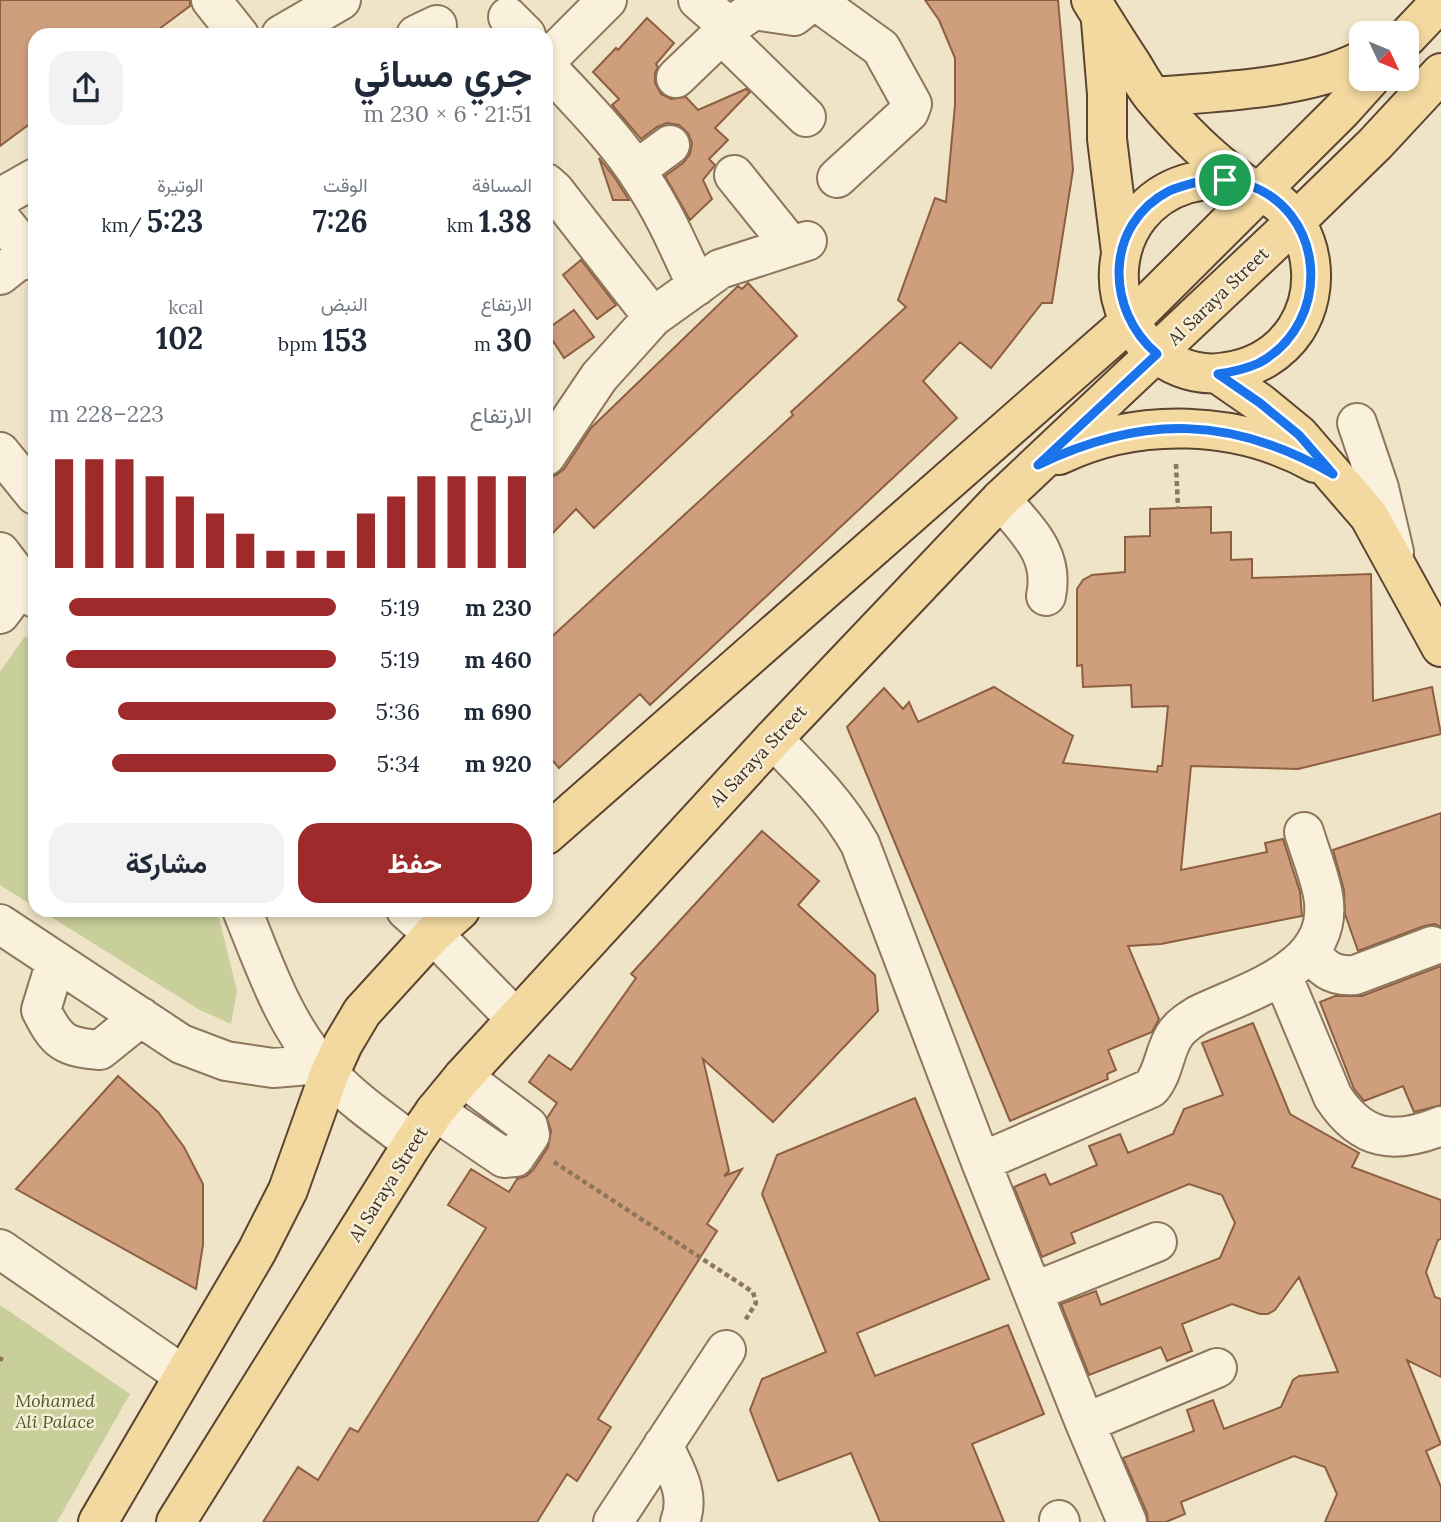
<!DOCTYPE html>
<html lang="ar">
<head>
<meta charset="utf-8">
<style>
	body { margin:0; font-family:Lora,Vazirmatn,serif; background:#f2f2f3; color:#1f2937; direction:rtl; height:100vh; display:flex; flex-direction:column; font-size:26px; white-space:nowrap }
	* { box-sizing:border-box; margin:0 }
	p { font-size:23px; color:#747a83 }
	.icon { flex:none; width:38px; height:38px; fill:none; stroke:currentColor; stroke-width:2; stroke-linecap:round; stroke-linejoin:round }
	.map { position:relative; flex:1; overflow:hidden; direction:ltr }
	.drawer { position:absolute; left:28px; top:28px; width:525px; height:889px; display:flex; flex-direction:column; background:#fff; border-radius:21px; box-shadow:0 4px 10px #0003; direction:rtl }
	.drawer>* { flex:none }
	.needle { width:46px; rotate:134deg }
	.fabs { position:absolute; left:1349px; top:21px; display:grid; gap:14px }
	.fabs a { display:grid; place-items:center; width:70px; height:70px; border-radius:14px; background:#fff; box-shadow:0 4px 10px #0003; font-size:35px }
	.pin { position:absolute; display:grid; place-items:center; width:60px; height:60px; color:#fff; margin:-30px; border:4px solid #fff; border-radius:50%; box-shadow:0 2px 7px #0007 }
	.round { display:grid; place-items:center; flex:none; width:74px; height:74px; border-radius:21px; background:#f2f2f3 }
	.summary { display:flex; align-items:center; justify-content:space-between; height:119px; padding:0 21px }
	h1 { font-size:38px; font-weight:700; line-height:52px }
	.metrics { display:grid; grid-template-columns:repeat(3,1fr); gap:10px; height:119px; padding:7px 21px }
	.metrics div { display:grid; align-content:center }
	.metrics b { font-size:30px; font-weight:700 }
	.metrics small { font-size:19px; font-weight:400 }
	.metrics p { font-size:19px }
	.chart { height:196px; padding:14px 21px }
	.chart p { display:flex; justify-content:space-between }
	.chart svg { width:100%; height:126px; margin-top:7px; stroke:#9e2a2b; stroke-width:6 }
	.button { display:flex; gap:14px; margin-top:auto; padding:14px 21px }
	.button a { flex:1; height:80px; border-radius:21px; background:#9e2a2b; color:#fff; font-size:28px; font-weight:700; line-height:80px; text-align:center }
	.button a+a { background:#f2f2f3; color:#1f2937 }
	ul { padding:0 21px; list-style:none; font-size:23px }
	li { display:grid; grid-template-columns:112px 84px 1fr; align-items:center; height:52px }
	li i { height:18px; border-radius:9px; background:#9e2a2b }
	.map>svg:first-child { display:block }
</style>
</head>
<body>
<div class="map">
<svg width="1441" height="1522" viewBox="0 0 1441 1522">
	<rect width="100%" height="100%" fill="#f0e4c8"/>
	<path fill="#c9cf9b" d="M25,636L35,645V907L0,885V672Z
		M40,910H217L237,991L231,1024L198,1009Z
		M0,1305L130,1394L57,1522H0Z"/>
	<path fill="#cf9f7d" stroke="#8d5f41" stroke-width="2" d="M0,0H190V6L151,35H35V120L0,146Z
		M925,0H1058L1073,170L1052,303H1042L991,368L960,342L923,381L957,418L650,705L640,694L559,768L546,753V642L793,415L791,412L906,307L898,300L935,198L946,202L955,105V58L939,20Z
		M647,18L674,43L656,64L658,67L655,73V83L661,94L671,99L686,97L698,110L746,89L750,92L715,128L728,140L709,159L715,165L703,180L712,199L690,220L665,176L683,163L690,154L692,143L688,133L679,125L667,123L657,127L641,139L612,105L619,99L593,72L616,48L618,50Z
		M599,158L615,178L629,200H613Z
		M581,260L616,305L597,319L563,275Z
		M748,283L797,336L594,528L576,509L546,540V478L556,475L564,469L591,428L738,286L742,289Z
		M574,310L594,337L564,358L546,330Z
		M1211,507V533L1231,532V560L1252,559V578L1371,574L1373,701L1432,687L1441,734L1298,769L1191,766L1181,870L1267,852L1265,843L1283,839L1300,892L1302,916L1161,944L1128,946L1159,1019L1152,1032L1108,1050L1116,1070L1107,1074L1108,1079L1010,1121L847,727L884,688L903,709L909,702L918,722L994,687L1073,736L1063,763L1157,772L1158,766H1162L1168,706L1132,707L1131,685L1083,687L1082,665L1077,666V589L1083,580L1092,575L1125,572V537L1150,536V509Z
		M1441,813V927L1435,924L1424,926L1358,951L1345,914L1344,890L1333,850Z
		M762,831L819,881L798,905L875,975L878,1011L773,1122L703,1059L729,1171L724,1176L742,1169L707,1224L717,1231L598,1419L611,1427L577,1481L567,1474L537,1522H263L298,1467L318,1480L350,1428L358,1432L486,1228L448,1205L471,1169L509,1192L517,1179L526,1176L533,1170L548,1147L551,1131L547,1118L557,1103L529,1082L549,1055L571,1070L636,978L631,974Z
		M1441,966V1105L1414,1112L1403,1086L1364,1101L1354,1089L1320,1002L1335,996H1362Z
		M1253,1023L1290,1114L1359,1153L1352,1167L1441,1200V1239L1438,1240L1426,1272L1435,1297L1441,1299V1377L1407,1360L1441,1444L1426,1451L1441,1487V1522H1325L1337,1494L1325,1467L1294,1456L1181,1502L1185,1514L1166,1522H1148L1147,1513L1123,1458L1194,1431L1187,1410L1213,1400L1224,1429L1281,1407L1293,1380L1299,1376L1338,1372L1299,1277L1275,1310L1268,1314H1260L1232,1304L1182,1324L1192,1351L1167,1361L1161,1347L1089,1375L1061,1304L1096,1291L1101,1305L1220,1258L1235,1223L1222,1195L1189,1184L1071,1233L1075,1243L1042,1257L1014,1187L1045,1174L1050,1185L1097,1165L1089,1146L1120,1134L1128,1153L1173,1134L1184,1109L1223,1095L1202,1043Z
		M118,1076L158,1112L184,1147L203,1184V1245L196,1289L16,1189Z
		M915,1098L989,1279L857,1333L875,1376L1008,1325L1044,1414L972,1444L1004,1522H880L851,1453L778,1481L750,1410L762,1379L826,1352L762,1194L777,1155Z"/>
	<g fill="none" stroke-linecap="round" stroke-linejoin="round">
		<g stroke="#8d765c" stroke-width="42">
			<path id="minor" d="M211,0L239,35
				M698,0L729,27
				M508,17L526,35
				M281,35L341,0
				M416,35L437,25
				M723,36L806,117
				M546,61L607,0
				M546,66C580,103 616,138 643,181C665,214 680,250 697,286
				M676,78L729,27L754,10L794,16L810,3L816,1L881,48L912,104L909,112L837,178
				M636,170L670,145
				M734,175L791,246
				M546,183L554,190L653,317
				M0,198L35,178
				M0,218L35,261
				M0,275L28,253
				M1357,423L1379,488L1394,552
				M0,452L35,495
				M546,456L599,377L653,317L720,269L807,241
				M1001,499C1026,530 1055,553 1046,596
				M0,552L35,598
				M0,614L23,583
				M773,739C806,773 837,803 860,844L981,1162L1085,1423L1127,1522
				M242,910C265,967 286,1030 330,1075C354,1101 385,1122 413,1143
				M406,910L433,934L516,1019
				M0,924L181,1044L226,1061L273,1068L321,1064
				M1312,951C1321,969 1334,977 1355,975L1432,946
				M56,961L41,1010C57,1042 64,1047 100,1050L141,1017
				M1282,975L1333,1097C1362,1141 1394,1145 1441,1126
				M435,1111L504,1158L515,1157L530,1135L528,1126L463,1077
				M981,1162L1151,1088C1165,1071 1164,1049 1176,1033C1182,1025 1190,1020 1198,1015C1250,990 1336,968 1323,895C1319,874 1310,852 1304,832
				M0,1249L183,1375
				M1033,1292L1157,1242
				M1085,1423L1217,1368
				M663,1445C675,1470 691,1494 680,1522
				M1059,1520L1060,1522
				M613,1522L726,1350"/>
		</g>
		<g stroke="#5b4430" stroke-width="42">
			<path id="major" d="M1091,0C1104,21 1117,42 1131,63C1138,74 1145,88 1154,98C1179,128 1210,159 1242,182C1252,190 1265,192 1275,200C1314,230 1322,288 1296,329C1280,353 1255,368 1226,372C1206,376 1184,371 1166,360C1095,316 1106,209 1186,184C1206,178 1224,180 1244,184
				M1101,21L1107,94V139L1121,252
				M1407,37L1441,1
				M1153,97C1215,92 1307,89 1362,60
				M1218,374L1260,403L1299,435L1369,516L1441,647
				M1059,455C1138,417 1238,420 1315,463
				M546,835L1129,322L1342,110L1370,79
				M98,1522L257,1251L288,1190L329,1075L343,1044L362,1012L433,934L460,910
				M176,1522L413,1143L435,1111L463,1077L773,739L1001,499L1295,222L1375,144L1441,73"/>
		</g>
		<path stroke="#8d765c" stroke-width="4.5" stroke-dasharray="5 3.5" stroke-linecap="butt" d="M1176,464L1178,509
			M554,1162L753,1292L756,1303L744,1322
			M0,1361L2,1357"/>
		<use href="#minor" stroke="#faf1dc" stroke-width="38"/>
		<use href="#major" stroke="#f3d9a0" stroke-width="38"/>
	</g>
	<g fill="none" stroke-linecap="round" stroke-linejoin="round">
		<g stroke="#fff" stroke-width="14">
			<path id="route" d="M1205,180C1218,180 1230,180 1242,183C1327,207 1334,322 1259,363C1246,369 1232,372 1218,374L1260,403L1299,435L1333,474C1232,416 1143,414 1038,465L1157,354C1105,310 1104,225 1169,191C1180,186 1193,183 1205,180Z"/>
		</g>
		<use href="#route" stroke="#1a73e8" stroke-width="9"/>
	</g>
	<g text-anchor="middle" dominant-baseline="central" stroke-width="5" stroke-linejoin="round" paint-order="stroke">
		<g font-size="18" fill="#3d2e20" stroke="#f7eed8">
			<text transform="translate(1218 296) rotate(-44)">Al Saraya Street</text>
			<text transform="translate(758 756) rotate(-47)">Al Saraya Street</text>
			<text transform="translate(388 1184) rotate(-58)">Al Saraya Street</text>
		</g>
		<g font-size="18" font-style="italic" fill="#4d5a26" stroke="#f7eed8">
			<text x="55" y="1400">Mohamed<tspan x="55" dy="21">Ali Palace</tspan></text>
		</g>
	</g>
</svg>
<div class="fabs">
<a><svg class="needle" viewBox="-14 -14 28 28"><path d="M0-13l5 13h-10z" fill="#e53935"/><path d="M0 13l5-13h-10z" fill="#747a83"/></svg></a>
</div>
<div class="pin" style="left:1225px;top:180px;background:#1e9e55"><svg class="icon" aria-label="arrive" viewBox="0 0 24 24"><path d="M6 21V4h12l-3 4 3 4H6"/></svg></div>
<section class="drawer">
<div class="summary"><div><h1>جري مسائي</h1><p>21:51 · 6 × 230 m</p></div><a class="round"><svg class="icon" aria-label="share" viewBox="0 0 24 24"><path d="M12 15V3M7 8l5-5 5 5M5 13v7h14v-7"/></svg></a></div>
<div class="metrics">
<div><p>المسافة</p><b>1.38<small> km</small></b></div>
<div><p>الوقت</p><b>7:26</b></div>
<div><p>الوتيرة</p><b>5:23<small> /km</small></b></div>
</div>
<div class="metrics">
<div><p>الارتفاع</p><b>30<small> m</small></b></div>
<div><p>النبض</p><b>153<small> bpm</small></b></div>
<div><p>kcal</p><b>102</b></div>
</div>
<div class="chart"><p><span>الارتفاع</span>223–228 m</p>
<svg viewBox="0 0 160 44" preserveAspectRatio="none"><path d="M5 44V6M15 44V6M25 44V6M35 44V12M45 44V19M55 44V25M65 44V32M75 44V38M85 44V38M95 44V38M105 44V25M115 44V19M125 44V12M135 44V12M145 44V12M155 44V12"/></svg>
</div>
<ul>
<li><b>230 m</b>5:19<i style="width:93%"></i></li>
<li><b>460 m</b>5:19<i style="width:94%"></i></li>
<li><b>690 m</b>5:36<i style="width:76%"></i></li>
<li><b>920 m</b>5:34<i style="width:78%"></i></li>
</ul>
<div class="button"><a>حفظ</a><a>مشاركة</a></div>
</section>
</div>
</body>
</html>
